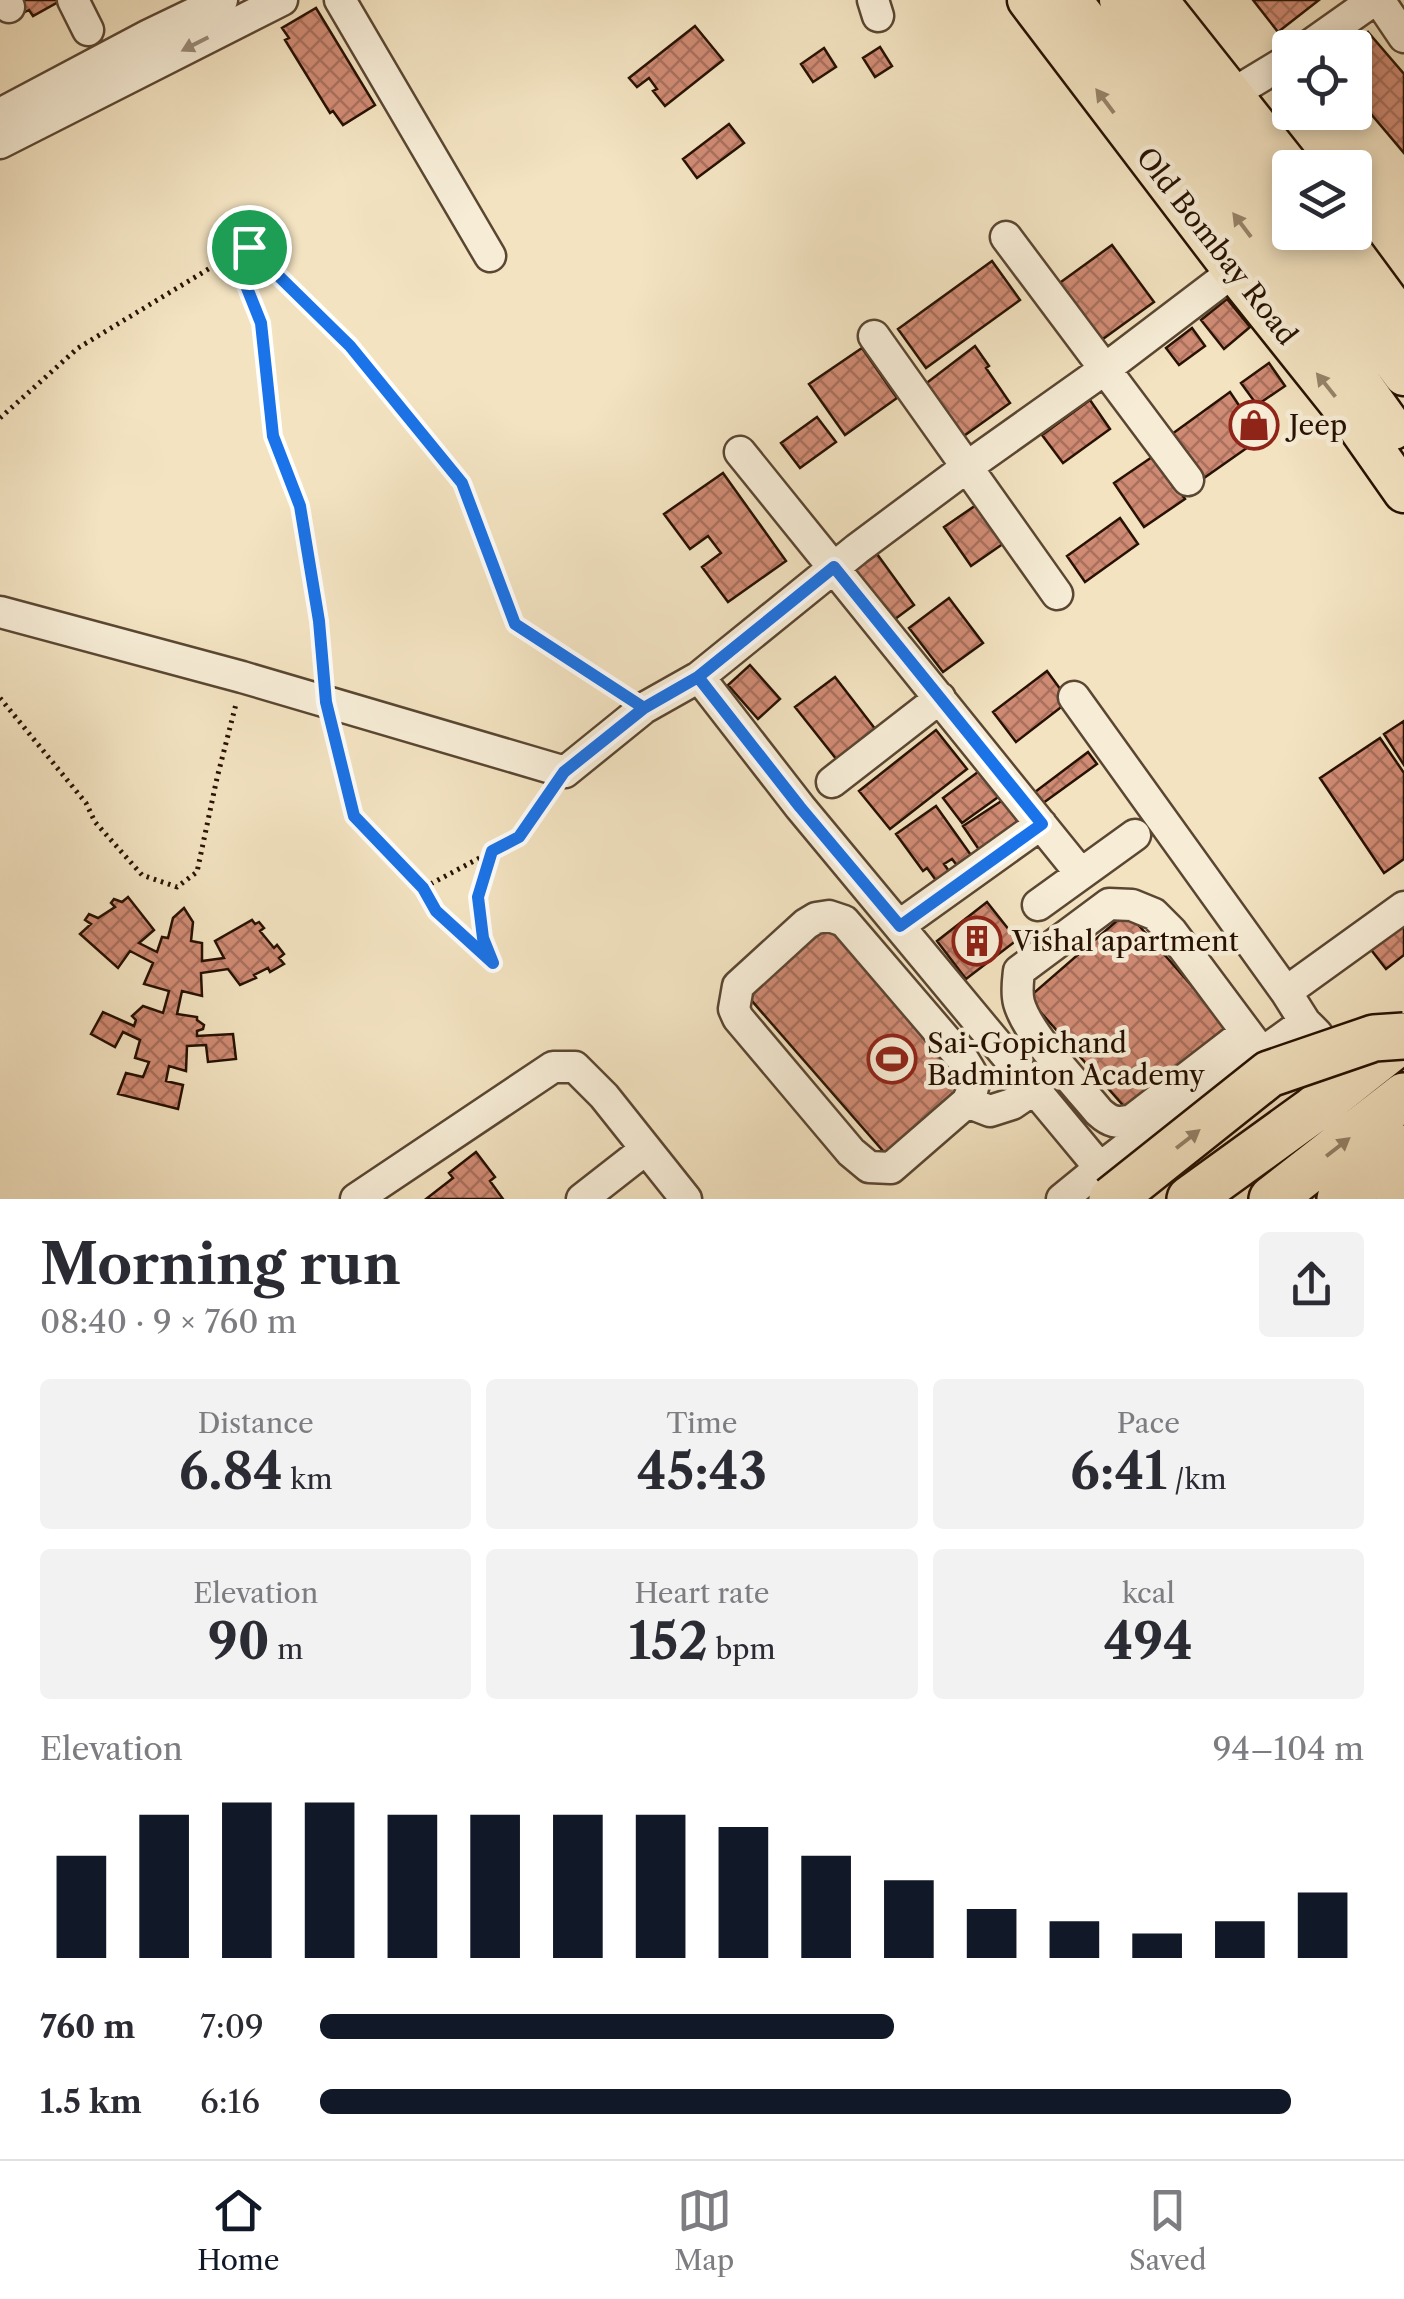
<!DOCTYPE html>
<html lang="en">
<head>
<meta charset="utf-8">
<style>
	body { margin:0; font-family:"Libre Caslon Text",serif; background:#f2f2f3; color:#2b2b33; height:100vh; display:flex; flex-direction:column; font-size:38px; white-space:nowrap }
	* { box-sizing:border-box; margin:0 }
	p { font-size:32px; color:#7c7c81 }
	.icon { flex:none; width:55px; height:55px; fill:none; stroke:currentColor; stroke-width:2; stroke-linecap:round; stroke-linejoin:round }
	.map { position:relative; height:1199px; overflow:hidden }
	.sheet { display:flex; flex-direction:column; background:#fff; flex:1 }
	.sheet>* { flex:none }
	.buttons { position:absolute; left:1272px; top:30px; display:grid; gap:20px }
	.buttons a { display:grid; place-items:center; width:100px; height:100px; border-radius:10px; background:#fff; box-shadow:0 5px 15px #0003; font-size:50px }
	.pin { position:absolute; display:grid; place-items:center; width:85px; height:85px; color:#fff; margin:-42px; border:5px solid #fff; border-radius:50%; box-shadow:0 2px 10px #0007 }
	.round { display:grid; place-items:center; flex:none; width:105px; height:105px; border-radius:10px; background:#f2f2f3 }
	.headline { display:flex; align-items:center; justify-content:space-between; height:170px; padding:0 40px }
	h1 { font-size:55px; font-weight:800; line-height:75px }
	.metrics { display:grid; grid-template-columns:repeat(3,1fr); gap:15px; height:170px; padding:10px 40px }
	.metrics div { display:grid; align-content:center; border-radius:10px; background:#f2f2f3; text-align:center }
	.metrics b { font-size:50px; font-weight:800 }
	.metrics small { font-size:28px; font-weight:400 }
	.metrics p { font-size:28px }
	.chart { height:280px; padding:20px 40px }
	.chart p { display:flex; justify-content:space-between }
	.chart svg { width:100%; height:180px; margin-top:10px; stroke:#111827; stroke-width:6 }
	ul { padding:0 40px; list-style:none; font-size:32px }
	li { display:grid; grid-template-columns:160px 120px 1fr; align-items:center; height:75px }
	li i { height:25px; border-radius:12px; background:#111827 }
	.tab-bar { display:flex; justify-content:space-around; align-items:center; height:140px; border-top:2px solid #e1e1e2; background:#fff; font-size:28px; color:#7c7c81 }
	.tab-bar a { display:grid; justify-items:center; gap:5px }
	.tab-bar .selected { color:#111827 }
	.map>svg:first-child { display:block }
</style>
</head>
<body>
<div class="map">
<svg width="1404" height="1199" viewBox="0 0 1404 1199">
	<defs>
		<pattern id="building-cross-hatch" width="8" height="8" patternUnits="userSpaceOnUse" patternTransform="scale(2.5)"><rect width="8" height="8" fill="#d08b74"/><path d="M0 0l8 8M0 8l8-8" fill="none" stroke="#a9705d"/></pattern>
	</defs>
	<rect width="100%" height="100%" fill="#f3e3c1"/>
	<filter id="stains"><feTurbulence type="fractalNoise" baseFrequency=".002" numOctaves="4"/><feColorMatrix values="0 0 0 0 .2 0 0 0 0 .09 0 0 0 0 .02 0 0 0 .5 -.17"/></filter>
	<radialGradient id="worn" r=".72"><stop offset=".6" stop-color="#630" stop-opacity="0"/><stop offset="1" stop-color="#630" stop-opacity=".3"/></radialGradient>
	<path fill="url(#building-cross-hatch)" stroke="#271102" stroke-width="2.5" d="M16,0H60V1L33,16L29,10L19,15Z
		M1253,0H1319L1278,32Z
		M316,8L375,105L343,125L333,111L330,113L285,40L289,38L282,28Z
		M695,26L723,60L665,106L653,91L657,89L649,78L637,87L629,78Z
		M1368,32L1404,74V153L1355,95V48H1350Z
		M880,47L892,66L875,77L863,58Z
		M824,48L836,67L813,82L801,64Z
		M729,124L744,143L697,178L683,159Z
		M1112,245L1154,302L1096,344L1054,287Z
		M992,261L1020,300L926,368L898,329Z
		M1227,299L1250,327L1224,349L1201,320Z
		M1192,328L1205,346L1179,365L1166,348Z
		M975,346L989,366L986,368L1010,403L961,438L924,385Z
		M862,348L897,398L845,435L809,384Z
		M1269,363L1285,386L1257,405L1241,383Z
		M1230,392L1261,438L1204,478L1172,434Z
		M1090,400L1110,429L1063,463L1042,435Z
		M817,417L836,442L800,468L781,443Z
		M1155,455L1185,499L1144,527L1114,483Z
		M723,473L786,561L728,602L702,567L721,553L708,536L690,549L664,514Z
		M982,501L1010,539L971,566L944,527Z
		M1120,518L1138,544L1085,582L1067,556Z
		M877,554L914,605L887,625L849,575Z
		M949,598L983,643L943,672L909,628Z
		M750,665L780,699L758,719L728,685Z
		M1047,671L1069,701L1016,742L993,712Z
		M835,677L876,730L837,760L795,707Z
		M1404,721V765L1384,734Z
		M936,730L967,769L890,829L859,791Z
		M1380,738L1404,773V859L1384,873L1320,778Z
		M1088,752L1097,764L1039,806L1031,795Z
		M982,769L1001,795L962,823L943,798Z
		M1003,800L1022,828L982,854L963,826Z
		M936,806L973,858L959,868L952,859L944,864L951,874L938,883L927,868L923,871L896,834Z
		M128,897L154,930L139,943L157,952L162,937L168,938L173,918L184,908L193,922L191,941L202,943V961L224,958L215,941L252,920L255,924L259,922L264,928L260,931L274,948L277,945L284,954L279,958L284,964L270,972L268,968L254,975L256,978L240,985L228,969L201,973L202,996L182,991L177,1014L197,1017V1020L204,1025L203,1029L197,1031V1036L233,1034L236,1059L208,1062L206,1045L187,1046L186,1071L169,1066L166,1081L183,1085L178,1109L118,1094L126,1073L143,1077L149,1062L135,1058L140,1040L123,1032L115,1047L91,1034L103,1012L134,1026L136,1020L132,1016L143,1006L163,1013L169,991L144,984L153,963L130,951L118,968L80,934L91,924L85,920L89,914L98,918L115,907L111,903L114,899L122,902Z
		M987,902L1017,940L966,979L937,941Z
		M1127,912L1227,1026L1129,1112L1028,998Z
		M1404,913V955L1386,969L1365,942Z
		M826,923L971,1088L890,1159L745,993Z
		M476,1152L495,1177L490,1181L503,1199H426L453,1178L449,1173Z"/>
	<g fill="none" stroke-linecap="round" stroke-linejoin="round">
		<g stroke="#5a4632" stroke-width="35">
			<path id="minor" d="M6,0L9,7
				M73,0L88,30
				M340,0L490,256
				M873,0L878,16
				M1379,0L1404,37
				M1306,48L1374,0
				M1232,94L1290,59
				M0,114L149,35L222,0
				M0,143L282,0
				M1006,237L1188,480
				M874,336L1057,594
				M740,452L1081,874
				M0,612L242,677L565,772L644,708L699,677L857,549L967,467L1105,369L1234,271
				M699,677L800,807L1100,1168L1062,1199
				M1074,697L1286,992L1305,1022
				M832,782L940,698
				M1038,905L1135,835
				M829,916L844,921L964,1061C976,1080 977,1082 967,1102L891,1168L869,1167L851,1152L738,1018L734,1009L738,986L806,924L816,918Z
				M900,925L1041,824
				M1286,992L1404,907
				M1246,1032L1132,1120C1117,1124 1110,1122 1099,1112C1077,1085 1028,1035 1019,1003C1016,992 1018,981 1019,971L1109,904L1132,905L1154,914L1171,931L1262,1053
				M967,1102L990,1111L1012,1104L1034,1089
				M1100,1168L1177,1108L1262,1053L1305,1022L1317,1034
				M356,1199L553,1067H575L604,1096L686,1199
				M582,1199L646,1149"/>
		</g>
		<g stroke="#271102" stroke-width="45">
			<path id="major" d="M1028,0L1234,271L1357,425L1404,492
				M1071,0L1315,320L1393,429
				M1120,0L1290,222
				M1157,0L1290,168
				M1298,232L1404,375
				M1337,232L1404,323"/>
		</g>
		<g stroke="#271102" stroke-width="50">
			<path id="highway" d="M1190,1199L1313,1110L1404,1038
				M1272,1199L1404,1096
				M1340,1199L1404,1148
				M1399,1199L1404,1195"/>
		</g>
		<path stroke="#271102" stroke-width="5" stroke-dasharray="2.5 5" stroke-linecap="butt" d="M0,418L78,348L230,256
			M324,676L319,621L300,505L273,437L261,323L239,268L230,256L249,247L350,346L462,483L515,624L623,695
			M0,698L86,803L95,822L142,875L177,887L197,872L217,778L236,704
			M334,731L355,816L423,888
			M492,851C479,896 474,914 492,959
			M493,963L436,911L423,888L519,837L548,796"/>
		<use href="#minor" stroke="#f7edd7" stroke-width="30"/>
		<use href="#major" stroke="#f3e3c1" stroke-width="40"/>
		<use href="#highway" stroke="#f3e3c1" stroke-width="45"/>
		<g stroke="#271102" stroke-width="50" stroke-linecap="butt">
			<path id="highway-bridge" d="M1112,1199L1269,1074L1374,1038L1404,1036"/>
		</g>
		<use href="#highway-bridge" stroke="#f3e3c1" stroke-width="45"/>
	</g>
	<defs><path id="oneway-solid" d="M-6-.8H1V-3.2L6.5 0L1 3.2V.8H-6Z" transform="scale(2.5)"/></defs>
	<use fill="#998a77" href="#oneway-solid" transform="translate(195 44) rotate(153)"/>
	<g fill="#97846b">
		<use href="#oneway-solid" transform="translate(1105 101) rotate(-127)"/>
		<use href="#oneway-solid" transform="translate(1242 225) rotate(-127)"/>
		<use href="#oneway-solid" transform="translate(1326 385) rotate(-129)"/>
		<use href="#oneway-solid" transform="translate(1188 1139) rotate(-38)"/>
		<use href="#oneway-solid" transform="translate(1338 1147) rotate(-38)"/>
	</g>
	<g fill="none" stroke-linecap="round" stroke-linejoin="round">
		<g stroke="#fff" stroke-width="20">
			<path id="route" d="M249,247L230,256L239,268L261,323L273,436L300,506L319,621L326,702L354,816L423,888L436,911L493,963L483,938L478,897L492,851L519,837L564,772L644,708L698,677L800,807L900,926L1042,824L834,567L698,677L644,708L515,624L462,483L350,346L249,247"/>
		</g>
		<use href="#route" stroke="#1a73e8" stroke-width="12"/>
	</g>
	<defs>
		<g id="shop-ring" transform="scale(2.5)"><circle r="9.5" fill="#f7edd7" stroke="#8f2418" stroke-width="1.5"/><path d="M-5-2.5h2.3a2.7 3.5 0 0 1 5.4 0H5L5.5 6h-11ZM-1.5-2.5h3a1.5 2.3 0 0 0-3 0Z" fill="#8f2418"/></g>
		<g id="building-ring" transform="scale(2.5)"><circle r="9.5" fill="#f7edd7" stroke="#8f2418" stroke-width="1.5"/><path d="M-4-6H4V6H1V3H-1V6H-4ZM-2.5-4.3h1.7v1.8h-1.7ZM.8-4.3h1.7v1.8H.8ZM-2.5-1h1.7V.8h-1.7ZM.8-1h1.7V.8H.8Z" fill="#8f2418"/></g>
		<g id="stadium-ring" transform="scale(2.5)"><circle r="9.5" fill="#f7edd7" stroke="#8f2418" stroke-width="1.5"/><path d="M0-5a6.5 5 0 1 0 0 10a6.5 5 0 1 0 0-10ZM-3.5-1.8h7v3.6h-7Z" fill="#8f2418"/></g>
	</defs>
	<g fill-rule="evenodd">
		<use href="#shop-ring" x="1254" y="425"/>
		<use href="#building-ring" x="977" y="941"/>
		<use href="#stadium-ring" x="892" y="1059"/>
	</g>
	<g text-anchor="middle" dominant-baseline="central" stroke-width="9" stroke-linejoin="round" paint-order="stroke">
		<g font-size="28" fill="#271102" stroke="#f7edd7">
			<text transform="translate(1217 246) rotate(52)">Old Bombay Road</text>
		</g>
		<g font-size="28" fill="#271102" stroke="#f7edd7" text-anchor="start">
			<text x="1289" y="425">Jeep</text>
			<text x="1012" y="941">Vishal apartment</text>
			<text x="927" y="1043">Sai-Gopichand<tspan x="927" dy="32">Badminton Academy</tspan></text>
		</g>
	</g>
	<rect width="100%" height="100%" filter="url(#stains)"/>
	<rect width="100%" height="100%" fill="url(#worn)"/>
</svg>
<div class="buttons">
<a><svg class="icon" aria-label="locate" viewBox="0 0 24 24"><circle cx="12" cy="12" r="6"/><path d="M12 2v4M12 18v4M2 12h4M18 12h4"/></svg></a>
<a><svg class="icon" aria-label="layers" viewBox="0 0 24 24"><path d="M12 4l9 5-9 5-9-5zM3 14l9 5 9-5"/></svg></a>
</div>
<div class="pin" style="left:249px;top:247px;background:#1e9e55"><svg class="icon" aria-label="arrive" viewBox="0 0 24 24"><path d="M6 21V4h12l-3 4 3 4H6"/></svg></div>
</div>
<section class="sheet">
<div class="headline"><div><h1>Morning run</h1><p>08:40 · 9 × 760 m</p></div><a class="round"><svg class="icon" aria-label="share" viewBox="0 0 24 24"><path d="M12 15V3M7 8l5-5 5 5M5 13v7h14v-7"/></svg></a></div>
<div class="metrics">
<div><p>Distance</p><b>6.84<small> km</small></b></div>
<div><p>Time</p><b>45:43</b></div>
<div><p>Pace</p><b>6:41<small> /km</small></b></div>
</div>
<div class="metrics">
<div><p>Elevation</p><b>90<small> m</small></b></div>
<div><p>Heart rate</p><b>152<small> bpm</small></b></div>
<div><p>kcal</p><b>494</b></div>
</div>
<div class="chart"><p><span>Elevation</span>94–104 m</p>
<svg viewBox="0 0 160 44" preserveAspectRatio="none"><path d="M5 44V19M15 44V9M25 44V6M35 44V6M45 44V9M55 44V9M65 44V9M75 44V9M85 44V12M95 44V19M105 44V25M115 44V32M125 44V35M135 44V38M145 44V35M155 44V28"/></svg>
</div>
<ul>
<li><b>760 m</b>7:09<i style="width:55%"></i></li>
<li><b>1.5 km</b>6:16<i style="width:93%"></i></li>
</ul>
</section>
<nav class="tab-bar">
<a class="selected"><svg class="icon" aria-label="home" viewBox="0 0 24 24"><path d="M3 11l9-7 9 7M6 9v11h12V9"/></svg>Home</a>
<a><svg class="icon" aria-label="map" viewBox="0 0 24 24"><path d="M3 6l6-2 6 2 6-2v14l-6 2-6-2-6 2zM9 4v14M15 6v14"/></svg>Map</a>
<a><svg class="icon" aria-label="saved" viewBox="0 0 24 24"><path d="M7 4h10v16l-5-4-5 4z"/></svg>Saved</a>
</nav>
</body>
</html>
